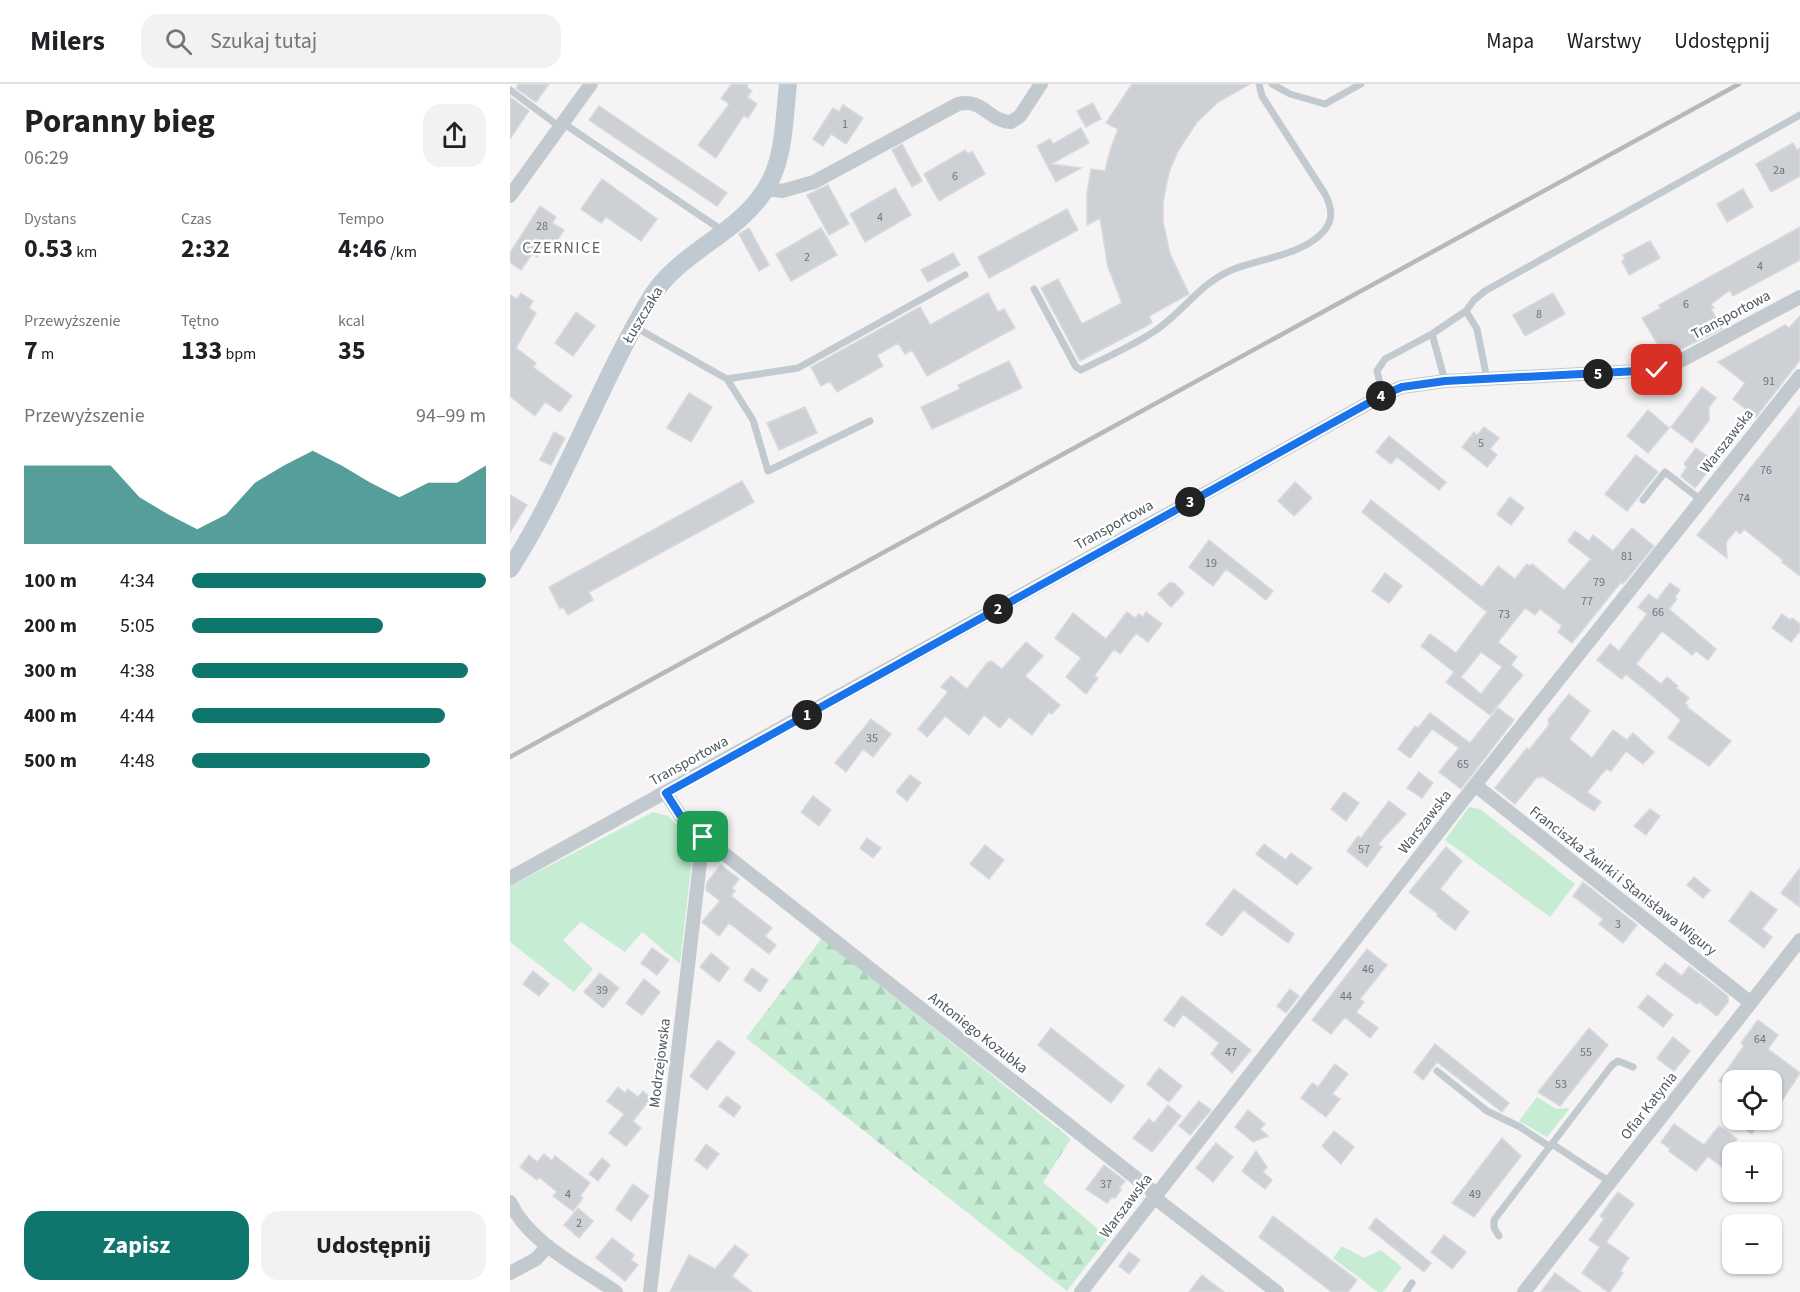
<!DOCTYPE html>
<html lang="pl">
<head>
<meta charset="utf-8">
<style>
	body { margin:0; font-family:"Source Sans 3",sans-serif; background:#f2f2f2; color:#202124; height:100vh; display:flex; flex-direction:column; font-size:22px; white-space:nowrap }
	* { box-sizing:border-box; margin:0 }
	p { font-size:20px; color:#757577 }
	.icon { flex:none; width:33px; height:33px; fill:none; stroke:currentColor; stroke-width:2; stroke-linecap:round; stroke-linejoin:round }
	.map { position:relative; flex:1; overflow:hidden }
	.panel { display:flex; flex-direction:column; background:#fff; width:510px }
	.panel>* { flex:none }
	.controls { position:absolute; left:1212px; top:986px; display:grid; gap:12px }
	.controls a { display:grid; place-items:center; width:60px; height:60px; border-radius:12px; background:#fff; box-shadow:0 2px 4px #0004; font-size:30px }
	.pin { position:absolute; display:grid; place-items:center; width:51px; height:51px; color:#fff; margin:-26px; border-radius:12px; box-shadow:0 3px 9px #0006 }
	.km { position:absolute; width:30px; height:30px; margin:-15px; border-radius:50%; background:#222; color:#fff; font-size:16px; line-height:30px; text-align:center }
	.round { display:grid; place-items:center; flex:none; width:63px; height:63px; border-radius:18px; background:#f2f2f2 }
	.headline { display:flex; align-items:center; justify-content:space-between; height:102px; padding:0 24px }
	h1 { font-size:33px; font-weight:700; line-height:45px }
	.metrics { display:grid; grid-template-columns:repeat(3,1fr); gap:9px; height:102px; padding:6px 24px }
	.metrics div { display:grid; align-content:center }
	.metrics b { font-size:26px; font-weight:700 }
	.metrics small { font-size:16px; font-weight:400 }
	.metrics p { font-size:16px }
	.chart { height:168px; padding:12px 24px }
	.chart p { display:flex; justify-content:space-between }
	.chart svg { width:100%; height:108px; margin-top:6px; fill:#0f766e; opacity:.7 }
	.cta { display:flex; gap:12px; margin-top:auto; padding:12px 24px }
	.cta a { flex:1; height:69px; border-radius:18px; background:#0f766e; color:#fff; font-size:24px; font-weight:700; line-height:69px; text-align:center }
	.cta a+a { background:#f2f2f2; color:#202124 }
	ul { padding:0 24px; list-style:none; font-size:20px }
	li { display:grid; grid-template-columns:96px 72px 1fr; align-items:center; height:45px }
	li i { height:15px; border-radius:8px; background:#0f766e }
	header { display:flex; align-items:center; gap:36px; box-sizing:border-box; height:84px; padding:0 30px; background:#fff; border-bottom:2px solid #e0e0e0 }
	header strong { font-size:28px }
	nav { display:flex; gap:33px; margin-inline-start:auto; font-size:21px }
	.search { width:420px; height:54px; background:#f2f2f2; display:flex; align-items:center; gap:15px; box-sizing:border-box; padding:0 21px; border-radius:18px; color:#757577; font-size:22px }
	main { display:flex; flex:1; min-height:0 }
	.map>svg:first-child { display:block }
</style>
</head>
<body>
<header>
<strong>Milers</strong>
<div class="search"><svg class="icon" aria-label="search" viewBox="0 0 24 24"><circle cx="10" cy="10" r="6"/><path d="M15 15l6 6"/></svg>Szukaj tutaj</div>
<nav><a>Mapa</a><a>Warstwy</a><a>Udostępnij</a></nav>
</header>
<main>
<section class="panel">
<div class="headline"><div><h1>Poranny bieg</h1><p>06:29</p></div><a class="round"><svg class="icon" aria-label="share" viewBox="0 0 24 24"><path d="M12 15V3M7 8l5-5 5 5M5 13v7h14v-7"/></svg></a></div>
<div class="metrics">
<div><p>Dystans</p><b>0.53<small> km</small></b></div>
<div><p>Czas</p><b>2:32</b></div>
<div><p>Tempo</p><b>4:46<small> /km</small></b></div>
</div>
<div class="metrics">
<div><p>Przewyższenie</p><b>7<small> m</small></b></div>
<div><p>Tętno</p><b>133<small> bpm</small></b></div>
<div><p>kcal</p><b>35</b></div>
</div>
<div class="chart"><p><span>Przewyższenie</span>94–99 m</p>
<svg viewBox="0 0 160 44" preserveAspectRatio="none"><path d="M0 44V12L10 12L20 12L30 12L40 25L50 32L60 38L70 32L80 19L90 12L100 6L110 12L120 19L130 25L140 19L150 19L160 12V44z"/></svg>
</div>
<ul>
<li><b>100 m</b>4:34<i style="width:100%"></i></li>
<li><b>200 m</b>5:05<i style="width:65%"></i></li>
<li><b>300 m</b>4:38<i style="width:94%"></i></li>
<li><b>400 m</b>4:44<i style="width:86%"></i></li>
<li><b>500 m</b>4:48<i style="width:81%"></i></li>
</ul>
<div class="cta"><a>Zapisz</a><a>Udostępnij</a></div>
</section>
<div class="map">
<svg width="1290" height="1208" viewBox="0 0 1290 1208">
	<defs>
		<pattern id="forest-firs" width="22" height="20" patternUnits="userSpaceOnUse" patternTransform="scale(1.5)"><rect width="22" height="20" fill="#c6edd4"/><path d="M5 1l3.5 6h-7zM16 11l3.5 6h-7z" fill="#accdb8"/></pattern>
	</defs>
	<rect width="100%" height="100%" fill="#f5f3f3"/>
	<path fill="#c6edd4" d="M959,723L970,725L1065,800L1040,833L935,756Z
		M143,728L158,732L184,757L170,880L132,848L115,868L71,838L53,856L83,885L64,908L0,858V802Z
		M1027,1013L1046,1025L1060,1024L1037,1053L1009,1037Z
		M832,1162L854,1174L871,1166L892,1183L873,1208H868L823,1174Z"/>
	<path fill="url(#forest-firs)" d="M312,854L561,1055L533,1098L598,1154L557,1207L236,954Z"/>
	<path fill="#cdd0d4" stroke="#d7d9dd" stroke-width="1.5" fill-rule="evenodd" d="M9,0H39L26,18L6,4Z
		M222,0H237L238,4L242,7L237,13L247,20L238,34L234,31L206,74L188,61L218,22L219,20L211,14Z
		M622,0H740L708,18L687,38L668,67L659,88L653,118V138L660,170L679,210L639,232L642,239L570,277L531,204L548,195L572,240L612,219L598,183L590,134L577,141V110L581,85L595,87L600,67L608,45L596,39Z
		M0,13L19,27L0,55Z
		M583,19L591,35L576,43L567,27Z
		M333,21L353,34L336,60L321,50L313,62L303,55L323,24L329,28Z
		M89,22L217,109L207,122L79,36Z
		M571,44L579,59L541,80L571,84L546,98L527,62L540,55L543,60Z
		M1283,59L1287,66L1290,64V92L1261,108L1246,80Z
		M392,60L412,97L402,103L382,66Z
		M455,66L458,70L462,67L475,90L429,117L414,90Z
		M92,95L147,135L131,157L96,133L91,139L71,125Z
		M318,101L339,140L319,151L297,111Z
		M385,104L401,131L355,158L340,130Z
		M1233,105L1243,123L1217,138L1207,120Z
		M30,122L46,133L42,139L54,146L44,161L37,156L27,173L22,170L11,186L0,178V169Z
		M557,125L568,146L479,194L468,173Z
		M1290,143V176L1223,212L1220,206L1201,220L1204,224L1201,225L1212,245L1155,273L1132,234L1151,224L1149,221Z
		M239,144L259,181L249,187L229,150Z
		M311,144L327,171L281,197L266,170Z
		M1140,157L1150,174L1119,191L1112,177L1115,175L1113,171Z
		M443,169L450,181L418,198L411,186Z
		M11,209L23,217L19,224L26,229L6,264L26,279L23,283L62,312L50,328L35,318L25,332L0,312V211L7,215Z
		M478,209L488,228L494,225L505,244L417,292L402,266L395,270L388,259L367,271L373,282L327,308L320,297L311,302L301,283L410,223L420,241Z
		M1043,209L1055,230L1015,252L1003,231Z
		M66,228L85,242L63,272L45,259Z
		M1290,232V276L1246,333L1223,315L1235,299L1208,278L1275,241L1279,244Z
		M499,277L512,304L422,345L411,323L450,305L448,301Z
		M1192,303L1206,314L1199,323V336L1182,359L1161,343Z
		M179,309L202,323L181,358L157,344Z
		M1290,322V492L1272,478L1273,476L1234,445L1230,450L1226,446L1216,458L1217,474L1187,451Z
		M295,323L307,349L269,366L257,339Z
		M1138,326L1159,344L1138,369L1117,352Z
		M974,343L989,354L980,365L987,371L977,383L952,363L964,348L967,351Z
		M44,348L55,354L41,381L30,376Z
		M879,352L936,398L929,406L887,373L881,380L866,368Z
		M1186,364L1205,378L1185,404L1171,392L1177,383L1174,380Z
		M1126,371L1148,388L1117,427L1095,410Z
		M232,397L244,418L79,508L83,516L58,531L53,523L50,525L39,503Z
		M785,398L802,414L784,432L768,417Z
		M0,411L17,421L0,448Z
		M1000,413L1014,424L1001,441L987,430Z
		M861,416L972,503L988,482L1005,495L1017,480L1020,482L1022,480L1054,506L1081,475L1058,457L1065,447L1079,457L1083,451L1103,467L1122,444L1144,462L1113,500L1111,498L1062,559L1048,548L1052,542L1030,525L1025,531L1015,524L988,558L1007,573L1001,581L1013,591L980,631L936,598L944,588L911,562L920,550L946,569L977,528L852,428ZM971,568L992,583L971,610L951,593Z
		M699,456L763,507L756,516L716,485L703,502L679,483Z
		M875,489L892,502L879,519L862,507Z
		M659,499H664L674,509L661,523L648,510Z
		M1160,499L1170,506L1165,513L1167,515L1159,525L1206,565L1198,576L1186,567L1182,571L1152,547L1126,580L1151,600L1157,593L1168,602L1166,604L1179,614L1175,619L1178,622L1177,623L1221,657L1199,682L1158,654L1171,636L1116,590L1112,595L1110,594L1087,576L1100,560L1109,567L1137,530L1128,523L1139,510L1147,516Z
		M617,528L625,534L629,530L633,533L636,528L652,540L638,558L626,549L610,570L604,565L584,592L588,594L576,610L556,593L571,574L545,554L563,529L596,555Z
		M1272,530L1280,536L1282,534L1290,540V547L1281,558L1262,544Z
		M516,558L533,572L515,592L550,621L542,630L539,628L522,651L499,633L490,644L474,631L459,651L435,632L417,653L408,645L438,608L431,603L441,592L457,605L478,578L479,579L481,577L492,585Z
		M1059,610L1080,627L1059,655L1082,674L1103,646L1117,656L1123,649L1144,668L1133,680L1116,667L1101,687L1096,685L1077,708L1091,718L1084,727L1032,692L1030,694L1027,693L1005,720L985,704L1017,664L1019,666L1039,641L1038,636Z
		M988,624L1004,636L951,705L929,688L949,664L922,645L900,674L888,665L905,642L908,644L920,629L960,659Z
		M361,635L381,650L363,673L353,665L336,688L325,679Z
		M909,688L923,699L912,714L897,704Z
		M400,691L411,699L397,717L386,708Z
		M834,708L849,719L836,737L821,725Z
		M303,712L321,726L309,742L291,728Z
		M879,717L896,730L868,760L872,763L857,783L837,767L848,752L851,754Z
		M1140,725L1150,732L1136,751L1124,742Z
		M357,754L371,764L363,774L350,764Z
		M754,760L776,776L781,769L802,784L787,801L746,770Z
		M475,761L494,776L479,795L460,780Z
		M936,763L952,777L930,805L959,828L945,846L927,832L928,830L899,808Z
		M211,781L229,795L222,804L225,807L221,812L262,844L255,852L266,861L259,870L219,839L209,852L192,838L210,817L196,806L197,798Z
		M1290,784V823L1271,809Z
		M1184,793L1200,806L1193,814L1177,801Z
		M1073,798L1127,841L1113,859L1089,840L1093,835L1063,812Z
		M724,805L784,850L778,859L733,826L712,852L696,840Z
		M1241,807L1267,826L1252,845L1262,853L1254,864L1219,837Z
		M142,864L159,876L147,891L131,879Z
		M857,865L877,881L850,915L854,918L846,928L868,944L860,954L835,933L821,950L802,936Z
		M201,869L219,884L209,898L190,883Z
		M1155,879L1172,892L1179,882L1218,912V918L1207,932L1189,918L1187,920L1146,890Z
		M242,884L258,896L250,908L234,896Z
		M23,887L39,900L29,912L13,900Z
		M90,889L109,904L93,924L74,908Z
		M134,895L150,908L132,931L116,919Z
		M780,905L789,912L776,929L767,922Z
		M1138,911L1163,931L1153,943L1128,923Z
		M672,912L741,966L722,989L701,970L709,959L673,930L664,943L654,936Z
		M1248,936L1268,951L1258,965L1290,989L1270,1020L1262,1014V996H1222V1006L1209,997L1234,962L1231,959Z
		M541,944L614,1002L601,1019L528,961Z
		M1079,944L1098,961L1050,1022L1028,1008Z
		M1163,953L1180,967L1164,987L1147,974Z
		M208,956L225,969L197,1006L180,992Z
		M925,960L999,1019L992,1028L927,978L913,996L904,988Z
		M825,980L838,990L822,1010L830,1015L816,1033L791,1014L802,999L808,1003Z
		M649,984L672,1002L659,1018L637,1000Z
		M108,1003L115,1009L118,1005L128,1013L133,1007L141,1014L123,1037L131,1044L116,1062L99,1049L114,1030L97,1017Z
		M217,1012L231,1023L224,1033L209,1022Z
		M689,1017L701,1026L680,1051L669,1042Z
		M658,1021L671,1032L642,1068L623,1054L639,1035L644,1039Z
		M738,1026L755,1040L750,1045L758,1052L743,1058L725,1043Z
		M1220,1035H1243L1249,1040L1242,1050Z
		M1164,1040L1194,1061L1209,1042L1227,1055L1216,1070L1222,1075V1091L1198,1072L1186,1087L1159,1067L1160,1065L1151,1058Z
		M824,1047L844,1063L831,1080L812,1062Z
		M992,1054L1011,1072L964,1133L942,1119Z
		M706,1059L723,1073L703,1098L686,1084Z
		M196,1060L209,1070L197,1085L185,1076Z
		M746,1067L757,1083L753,1088L762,1096L755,1105L732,1087Z
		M34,1070L42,1077L45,1072L80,1099L70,1112L73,1114L63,1127L43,1112L47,1108L29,1093L27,1096L10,1083L19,1071L27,1078Z
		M92,1074L100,1081L88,1097L79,1090Z
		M594,1081L615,1097L609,1104L611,1106L605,1114L602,1113L597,1119L576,1105Z
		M123,1100L139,1112L121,1137L106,1125Z
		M1108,1108L1124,1120L1096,1158L1119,1174L1110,1187L1113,1189L1100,1208H1098L1072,1189L1090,1163L1079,1156L1094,1135L1090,1132Z
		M68,1124L83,1137L69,1154L54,1141Z
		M763,1132L847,1196L838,1208H822L749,1153Z
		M866,1134L921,1179L914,1188L859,1144Z
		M934,1151L956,1168L942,1185L921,1168Z
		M102,1154L124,1171L121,1176L128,1181L115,1197L86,1174Z
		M225,1161L238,1171L222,1192L242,1208H160L179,1171L205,1185Z
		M619,1168L630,1176L619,1190L609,1182Z
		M1045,1189L1071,1208H1031Z
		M692,1191L714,1208H679Z"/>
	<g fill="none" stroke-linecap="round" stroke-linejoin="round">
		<path stroke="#c2cad0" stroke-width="7" d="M762,0L780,10L815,20L851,0
			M0,6L50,43
			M53,39L213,147
			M524,205L566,283L571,286C596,273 626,261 649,244C675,225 693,197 724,185C750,175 794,170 813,148C824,136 822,124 815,110L752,12L749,0
			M956,227L967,245L977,295
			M125,243L217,295L288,284L455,191
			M217,295L243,336L258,387L360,337
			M935,297L922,250L956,227L964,216L975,207L1290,31
			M873,311L867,287L875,275L922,250
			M1133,416L1155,388L1191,416
			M927,987L977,1027L1010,1043L1040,1063
			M1042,1060L1100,1098
			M989,1152L984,1144V1136L1102,981L1108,977L1123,983
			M896,1208L902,1199"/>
		<path stroke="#c2cad0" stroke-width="14" d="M256,105L272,107L304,98L448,20C473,14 480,38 501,38L510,32L531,0
			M0,112L81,0
			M965,701L1241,919
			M156,709L170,731L193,753L640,1105L650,1118L767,1208
			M0,794L873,311L892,303L935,297L1147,286L1172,276L1290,213
			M0,1118C19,1159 70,1183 106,1208
			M0,1189L26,1175L38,1162
			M140,1208L193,753
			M571,1208L965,701L1290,292
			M1014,1208L1290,856"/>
		<path stroke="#c0cad2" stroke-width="18" d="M0,485C55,399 88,302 140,215C168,168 227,151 255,106C275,76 274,34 278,0"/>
		<path stroke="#b5b8bc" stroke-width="4.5" d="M0,673L1229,0"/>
	</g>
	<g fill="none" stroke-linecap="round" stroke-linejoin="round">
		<g stroke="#fff" stroke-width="12">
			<path id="route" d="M193,753L170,731L156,709L873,311L892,303L935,297L1147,286"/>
		</g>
		<use href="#route" stroke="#1a73e8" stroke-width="8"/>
	</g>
	<g text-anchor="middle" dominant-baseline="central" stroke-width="5" stroke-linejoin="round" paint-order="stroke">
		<g font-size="12" fill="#6c757c">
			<text x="335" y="40">1</text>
			<text x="1269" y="86">2a</text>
			<text x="445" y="92">6</text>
			<text x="370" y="133">4</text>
			<text x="32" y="142">28</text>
			<text x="297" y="173">2</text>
			<text x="1250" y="182">4</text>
			<text x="1176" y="220">6</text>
			<text x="1029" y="230">8</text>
			<text x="1259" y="297">91</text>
			<text x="971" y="359">5</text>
			<text x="1256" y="386">76</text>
			<text x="1234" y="414">74</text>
			<text x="1117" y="472">81</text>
			<text x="701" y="479">19</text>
			<text x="1089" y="498">79</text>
			<text x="1077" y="517">77</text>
			<text x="1148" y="528">66</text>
			<text x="994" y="530">73</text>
			<text x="362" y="654">35</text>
			<text x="953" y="680">65</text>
			<text x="854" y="765">57</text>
			<text x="1108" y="840">3</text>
			<text x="858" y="885">46</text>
			<text x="92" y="906">39</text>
			<text x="836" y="912">44</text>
			<text x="1250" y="955">64</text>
			<text x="721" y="968">47</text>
			<text x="1076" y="968">55</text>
			<text x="1051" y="1000">53</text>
			<text x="596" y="1100">37</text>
			<text x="58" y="1110">4</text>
			<text x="965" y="1110">49</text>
			<text x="69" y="1139">2</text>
		</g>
		<g font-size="15" fill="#4c575f" stroke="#fff">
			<text transform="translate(133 231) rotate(-59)">Łuszczaka</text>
			<text transform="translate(1221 231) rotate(-28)">Transportowa</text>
			<text transform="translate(1217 357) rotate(-52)">Warszawska</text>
			<text transform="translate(604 441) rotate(-29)">Transportowa</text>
			<text transform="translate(179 677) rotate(-29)">Transportowa</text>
			<text transform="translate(915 738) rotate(-52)">Warszawska</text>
			<text transform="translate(1113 797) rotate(38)">Franciszka Żwirki i Stanisława Wigury</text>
			<text transform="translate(468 949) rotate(38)">Antoniego Kozubka</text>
			<text transform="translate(150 979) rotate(-83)">Modrzejowska</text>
			<text transform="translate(1139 1022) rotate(-52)">Ofiar Katynia</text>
			<text transform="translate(616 1122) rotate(-53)">Warszawska</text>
		</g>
		<g font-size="16" letter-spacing="1.5" fill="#606367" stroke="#fff">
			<text x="52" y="164">CZERNICE</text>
		</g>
	</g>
</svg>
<div class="controls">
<a><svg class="icon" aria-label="locate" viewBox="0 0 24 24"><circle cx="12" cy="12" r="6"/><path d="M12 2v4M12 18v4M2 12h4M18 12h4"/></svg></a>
<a>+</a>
<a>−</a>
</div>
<div class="pin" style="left:193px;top:753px;background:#1e9e55"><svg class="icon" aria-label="arrive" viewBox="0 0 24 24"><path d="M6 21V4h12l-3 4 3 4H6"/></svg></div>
<div class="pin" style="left:1147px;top:286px;background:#d93025"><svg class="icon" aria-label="check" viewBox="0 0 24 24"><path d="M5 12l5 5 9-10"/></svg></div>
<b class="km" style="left:297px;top:631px">1</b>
<b class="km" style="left:488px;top:525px">2</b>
<b class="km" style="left:680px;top:418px">3</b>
<b class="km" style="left:871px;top:312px">4</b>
<b class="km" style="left:1088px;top:290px">5</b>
</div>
</main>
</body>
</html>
